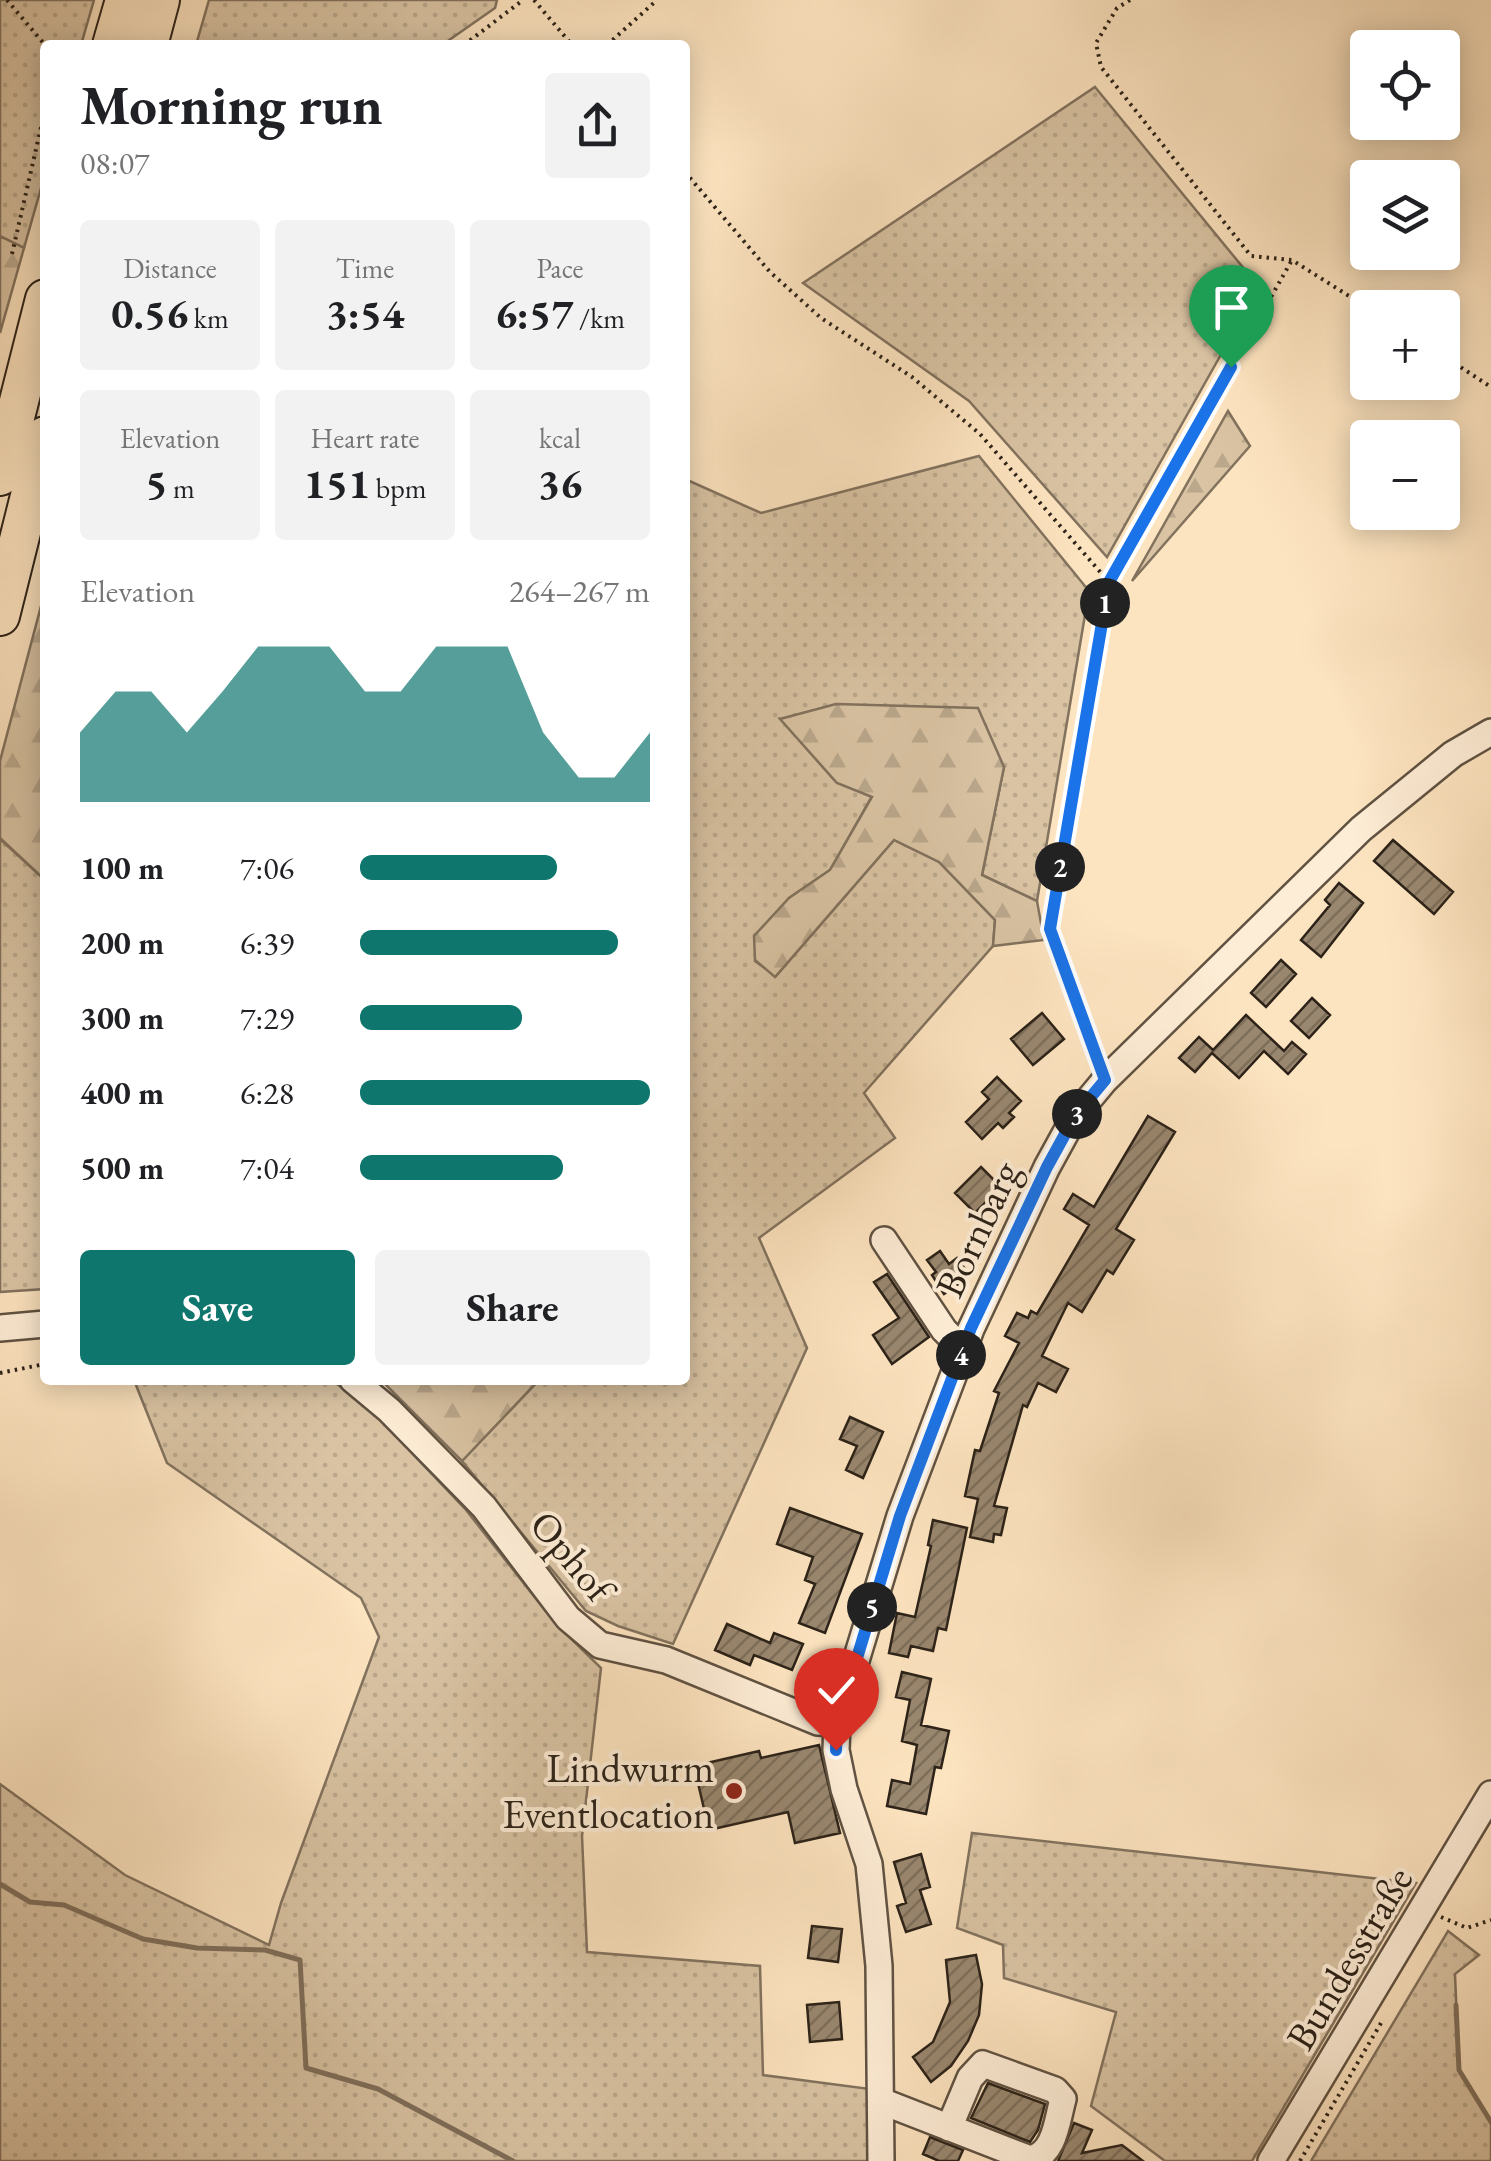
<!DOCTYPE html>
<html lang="en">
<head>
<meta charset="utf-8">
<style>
	body { margin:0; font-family:"EB Garamond",serif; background:#f2f2f2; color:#202124; height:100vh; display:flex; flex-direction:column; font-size:38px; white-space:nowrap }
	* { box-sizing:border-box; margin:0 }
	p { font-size:32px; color:#757577 }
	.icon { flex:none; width:55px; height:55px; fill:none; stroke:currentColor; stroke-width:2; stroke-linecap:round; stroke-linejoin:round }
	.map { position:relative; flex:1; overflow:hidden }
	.sheet { position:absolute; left:40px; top:40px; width:650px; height:1345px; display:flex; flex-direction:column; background:#fff; border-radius:10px; box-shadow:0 5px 25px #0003 }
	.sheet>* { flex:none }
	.fabs { position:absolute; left:1350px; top:30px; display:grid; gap:20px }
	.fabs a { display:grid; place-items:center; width:110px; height:110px; border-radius:10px; background:#fff; box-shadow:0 5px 25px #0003; font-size:50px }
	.pin { position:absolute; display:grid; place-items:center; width:85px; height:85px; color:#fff; margin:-102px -42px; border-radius:50% 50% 50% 0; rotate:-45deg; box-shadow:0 0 10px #0007 }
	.pin .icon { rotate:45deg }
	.km { position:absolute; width:50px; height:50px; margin:-25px; border-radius:50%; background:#222; color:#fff; font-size:28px; line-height:50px; text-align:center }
	.round { display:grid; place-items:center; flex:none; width:105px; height:105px; border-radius:10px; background:#f2f2f2 }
	.summary { display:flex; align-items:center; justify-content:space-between; height:170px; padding:0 40px }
	h1 { font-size:55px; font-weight:700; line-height:75px }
	.figures { display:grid; grid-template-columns:repeat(3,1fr); gap:15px; height:170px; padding:10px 40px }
	.figures div { display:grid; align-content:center; border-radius:10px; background:#f2f2f2; text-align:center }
	.figures b { font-size:42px; font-weight:700 }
	.figures small { font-size:28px; font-weight:400 }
	.figures p { font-size:28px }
	.chart { height:280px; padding:20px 40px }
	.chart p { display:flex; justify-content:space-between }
	.chart svg { width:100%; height:180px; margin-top:10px; fill:#0f766e; opacity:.7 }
	.action { display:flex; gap:20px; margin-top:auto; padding:20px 40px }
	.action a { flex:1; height:115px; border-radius:10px; background:#0f766e; color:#fff; font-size:40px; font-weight:700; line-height:115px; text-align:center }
	.action a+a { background:#f2f2f2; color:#202124 }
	ul { padding:0 40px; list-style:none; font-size:32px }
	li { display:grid; grid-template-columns:160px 120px 1fr; align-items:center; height:75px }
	li i { height:25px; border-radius:12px; background:#0f766e }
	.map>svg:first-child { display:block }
</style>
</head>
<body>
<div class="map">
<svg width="1491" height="2161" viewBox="0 0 1491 2161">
	<defs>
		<pattern id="grass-dots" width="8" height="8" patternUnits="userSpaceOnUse" patternTransform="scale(2.5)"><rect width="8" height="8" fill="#d9c3a3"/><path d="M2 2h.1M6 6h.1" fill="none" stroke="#baa78c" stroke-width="1.8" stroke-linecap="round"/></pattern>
		<pattern id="forest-firs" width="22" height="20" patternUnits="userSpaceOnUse" patternTransform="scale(2.5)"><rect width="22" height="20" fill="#d9c3a3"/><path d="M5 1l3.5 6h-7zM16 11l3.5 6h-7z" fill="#baa78c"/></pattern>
		<pattern id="building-hatch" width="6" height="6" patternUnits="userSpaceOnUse" patternTransform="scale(2.5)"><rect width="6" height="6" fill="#99876f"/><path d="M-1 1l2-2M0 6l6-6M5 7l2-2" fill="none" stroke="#7d6e5a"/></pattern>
	</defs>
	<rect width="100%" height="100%" fill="#fde4c0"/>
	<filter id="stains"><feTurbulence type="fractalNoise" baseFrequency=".002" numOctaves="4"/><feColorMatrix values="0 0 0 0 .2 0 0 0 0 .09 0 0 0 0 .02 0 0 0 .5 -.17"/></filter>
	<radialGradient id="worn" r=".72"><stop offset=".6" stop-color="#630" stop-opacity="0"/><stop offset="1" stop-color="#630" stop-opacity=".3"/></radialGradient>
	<path fill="url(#grass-dots)" stroke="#82725e" stroke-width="2.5" d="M0,0H94L81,45H45V174L24,248L0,236Z
		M209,0H497L495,8L442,45H196Z
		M1095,87L1259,287L1107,557L969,401L803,283Z
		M979,456L1089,591L1037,901L982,875L1004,767L781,719L836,782L872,796L830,870L789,898L755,961L776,976L894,840L939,862L995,920L993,946L864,1093L895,1138L759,1238L807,1348L673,1644L618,1626L586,1611L462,1461L539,1380H685V479L761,513Z
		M0,839L45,880V1289L0,1292Z
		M134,1380L151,1383L156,1380H332L375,1414L466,1510L555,1623L601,1668L582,1836L587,1952L760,1966L763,2075L870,2089L871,2161H0V1784L125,1875L269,1945L281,1903L379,1637L361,1598L167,1463Z
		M972,1833L1416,1883L1252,2161H1165L1091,2106L1116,2012L1004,1978L1003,1945L957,1928Z
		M1448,1931L1479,1955L1455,1974L1459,2070L1491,2122V2161H1311Z"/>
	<path fill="url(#forest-firs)" stroke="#82725e" stroke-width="2.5" d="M0,236L24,248L0,333Z
		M1228,411L1250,446L1132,581Z
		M45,591V880L0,838V761Z
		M836,704L978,708L1004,767L982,875L1037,901L1044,940L993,946L995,920L939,862L894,840L775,977L755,960L754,936L789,898L830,870L872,797L837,783L780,719Z
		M381,1380H539L462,1461Z"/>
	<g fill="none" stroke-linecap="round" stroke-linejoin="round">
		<path stroke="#7f6f5b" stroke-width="5" d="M0,1884L30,1902L64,1905L143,1939L197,1948L265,1950L300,1960L306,2068L378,2089L513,2161
			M1456,2005L1459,2070L1491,2122"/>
	</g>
	<path fill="url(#building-hatch)" stroke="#2c2218" stroke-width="2.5" d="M1393,840L1453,892L1434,914L1374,861Z
		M1339,883L1363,903L1321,957L1301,940L1330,905L1325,900Z
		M1281,960L1296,974L1266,1007L1251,993Z
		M1312,998L1330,1015L1309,1038L1291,1021Z
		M1042,1013L1064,1039L1033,1065L1011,1039Z
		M1246,1015L1284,1051L1292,1042L1306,1054L1288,1074L1264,1051L1239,1078L1212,1053L1195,1072L1179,1058L1199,1037L1213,1050Z
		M997,1077L1021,1101L1009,1113L1014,1117L1003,1128L998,1123L982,1139L966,1122L989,1099L982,1092Z
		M1148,1116L1175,1132L1116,1229L1134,1240L1113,1274L1107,1270L1082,1312L1068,1303L1042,1356L1068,1369L1056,1392L1038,1383L1027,1407L1023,1405L994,1506L1007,1508L1001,1535L994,1534L993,1542L970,1537L978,1499L965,1496L975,1450L980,1451L999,1393L994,1391L1019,1343L1005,1336L1017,1313L1028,1318L1031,1311L1037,1314L1089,1225L1064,1209L1073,1194L1094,1207Z
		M981,1167L1001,1187L975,1213L955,1193Z
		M940,1251L949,1264L957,1258L970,1276L944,1294L932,1275L936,1272L927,1260Z
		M887,1274L929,1337L892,1364L873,1335L899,1318L874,1282Z
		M850,1417L883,1432L863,1478L846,1470L857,1446L840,1439Z
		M790,1508L862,1534L825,1633L799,1623L815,1584L805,1580L813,1557L777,1544Z
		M933,1520L967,1528L946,1630L938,1628L933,1651L911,1646L908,1657L889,1653L897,1613L915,1617L931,1546L928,1545Z
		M727,1624L770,1643L774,1633L803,1644L792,1670L754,1655L750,1665L715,1650Z
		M902,1672L931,1679L921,1725L949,1731L941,1768L935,1767L926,1814L887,1806L892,1780L910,1784L917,1745L902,1741L910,1700L896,1697Z
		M819,1745L840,1833L795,1843L788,1812L709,1830L694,1766L759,1751L761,1758Z
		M921,1854L930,1887L920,1890L931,1924L906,1932L897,1906L906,1903L894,1862Z
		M812,1926L842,1929L838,1962L808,1958Z
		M976,1955L982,1984L979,2015L968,2041L951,2066L931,2082L913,2057L933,2042L950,2002L946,1960Z
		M839,2002L842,2039L810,2042L807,2005Z
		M988,2083L1045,2104L1038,2130L1030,2142L971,2118Z
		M1074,2123L1092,2130L1082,2153L1122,2145L1143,2161H1058Z
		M930,2137L963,2150L958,2161H939L923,2154Z"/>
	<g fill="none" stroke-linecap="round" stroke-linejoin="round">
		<g stroke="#605242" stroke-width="30">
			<path id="minor" d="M884,1240L944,1330L963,1349
				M0,1328L45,1324
				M353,1380L389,1410L484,1507L568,1618L600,1645L666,1660L818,1722L837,1723
				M881,2101L1030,2159C1055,2155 1057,2120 1063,2099L1055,2090L983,2064L970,2078L949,2128
				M881,2161L879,1966L869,1864L844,1789L836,1750L837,1723L900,1516L971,1329L1047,1167L1075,1116L1105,1080L1361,829L1453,754L1491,732
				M1271,2161L1491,1794"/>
		</g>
		<g stroke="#2c2218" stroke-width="42">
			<path id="highway" d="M112,45L125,0
				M148,45L160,0
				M0,476L45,299
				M0,616L45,436"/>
		</g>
		<path stroke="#2c2218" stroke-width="4" stroke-dasharray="2.5 5" stroke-linecap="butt" d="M7,0L45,45
			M534,0L572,45
			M1130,0L1117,8L1096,43L1101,67L1251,256L1292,260L1368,308
			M464,45L523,0
			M607,45L657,0
			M685,172L770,272L821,318L912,377L980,434L1109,582
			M12,254L45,110
			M1442,355L1491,387
			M1097,1058L1050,929L1109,582L1292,260
			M0,1373L45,1364
			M1441,1917L1467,1928L1491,1920
			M1300,2161L1381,2023"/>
		<use href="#minor" stroke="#feedd6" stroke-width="25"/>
		<use href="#highway" stroke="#fde4c0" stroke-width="38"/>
	</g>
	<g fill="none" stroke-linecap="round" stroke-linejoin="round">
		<g stroke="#fff" stroke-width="20">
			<path id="route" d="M836,1750L837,1724L900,1516L971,1328L1047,1167L1075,1116L1105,1080L1050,929L1109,582L1231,367"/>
		</g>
		<use href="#route" stroke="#1a73e8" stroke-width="12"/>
	</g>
	<circle fill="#8f2418" stroke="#feedd6" stroke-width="4" cx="734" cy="1791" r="10"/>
	<g text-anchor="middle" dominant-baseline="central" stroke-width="8" stroke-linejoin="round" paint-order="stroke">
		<g font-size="40" fill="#2c2218" stroke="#feedd6">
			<text transform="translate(977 1229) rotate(-65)">Bornbarg</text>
			<text transform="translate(572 1556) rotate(50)">Ophof</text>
			<text transform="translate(1349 1958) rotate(-59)">Bundesstraße</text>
		</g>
		<g font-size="40" fill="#2c2218" stroke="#feedd6" text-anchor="end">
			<text x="714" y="1768">Lindwurm<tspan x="714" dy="46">Eventlocation</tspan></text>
		</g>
	</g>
	<rect width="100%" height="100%" filter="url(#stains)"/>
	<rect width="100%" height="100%" fill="url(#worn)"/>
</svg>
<div class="fabs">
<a><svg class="icon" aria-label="locate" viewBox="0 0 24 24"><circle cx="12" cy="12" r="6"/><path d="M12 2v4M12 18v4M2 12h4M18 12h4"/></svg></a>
<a><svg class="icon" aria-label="layers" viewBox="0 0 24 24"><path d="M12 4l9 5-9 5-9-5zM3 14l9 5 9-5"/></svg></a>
<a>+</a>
<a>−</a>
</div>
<div class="pin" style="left:1231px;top:367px;background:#1e9e55"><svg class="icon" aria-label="arrive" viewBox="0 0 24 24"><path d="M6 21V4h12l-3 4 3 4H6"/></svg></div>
<div class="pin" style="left:836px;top:1750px;background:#d93025"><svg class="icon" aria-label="check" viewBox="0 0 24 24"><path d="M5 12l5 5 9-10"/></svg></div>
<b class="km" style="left:1105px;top:603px">1</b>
<b class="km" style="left:1060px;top:867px">2</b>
<b class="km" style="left:1077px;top:1114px">3</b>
<b class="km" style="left:961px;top:1355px">4</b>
<b class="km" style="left:872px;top:1607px">5</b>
<section class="sheet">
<div class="summary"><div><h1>Morning run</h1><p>08:07</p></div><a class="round"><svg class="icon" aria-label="share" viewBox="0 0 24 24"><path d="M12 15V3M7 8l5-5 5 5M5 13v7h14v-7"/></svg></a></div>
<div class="figures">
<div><p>Distance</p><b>0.56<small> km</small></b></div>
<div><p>Time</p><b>3:54</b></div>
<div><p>Pace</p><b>6:57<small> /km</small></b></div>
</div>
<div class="figures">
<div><p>Elevation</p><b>5<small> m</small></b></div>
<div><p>Heart rate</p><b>151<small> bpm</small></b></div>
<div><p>kcal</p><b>36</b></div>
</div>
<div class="chart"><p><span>Elevation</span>264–267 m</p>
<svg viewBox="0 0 160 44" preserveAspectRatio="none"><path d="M0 44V27L10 17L20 17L30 27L40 17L50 6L60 6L70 6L80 17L90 17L100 6L110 6L120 6L130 27L140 38L150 38L160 27V44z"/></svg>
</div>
<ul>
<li><b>100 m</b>7:06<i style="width:68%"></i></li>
<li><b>200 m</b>6:39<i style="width:89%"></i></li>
<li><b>300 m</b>7:29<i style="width:56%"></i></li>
<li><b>400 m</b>6:28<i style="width:100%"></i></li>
<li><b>500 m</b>7:04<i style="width:70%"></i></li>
</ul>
<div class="action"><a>Save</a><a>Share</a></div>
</section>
</div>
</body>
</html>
